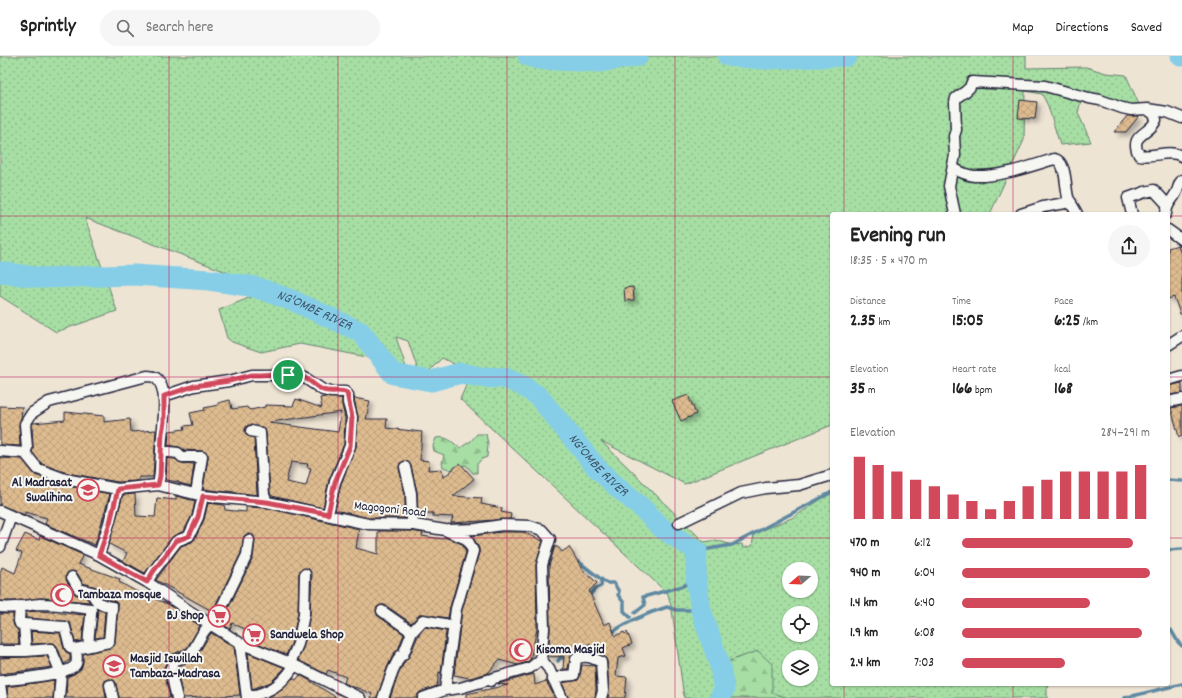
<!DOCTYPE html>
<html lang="en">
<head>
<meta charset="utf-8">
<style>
	body { margin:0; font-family:Dekko,sans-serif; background:#f6f6f6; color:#222; height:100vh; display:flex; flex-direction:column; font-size:15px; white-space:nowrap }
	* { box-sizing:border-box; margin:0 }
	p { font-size:13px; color:#767676 }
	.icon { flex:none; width:22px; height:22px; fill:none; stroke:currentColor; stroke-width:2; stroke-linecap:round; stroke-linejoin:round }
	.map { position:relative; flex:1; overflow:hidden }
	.details { position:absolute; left:830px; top:156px; width:340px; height:474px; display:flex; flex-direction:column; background:#fff; border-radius:4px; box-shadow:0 1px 3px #0004 }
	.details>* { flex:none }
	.needle { width:26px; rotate:251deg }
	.buttons { position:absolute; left:782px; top:506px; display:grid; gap:8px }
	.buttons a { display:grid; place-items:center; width:36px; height:36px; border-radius:50%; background:#fff; box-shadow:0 1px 3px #0004; font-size:20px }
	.pin { position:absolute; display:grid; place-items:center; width:34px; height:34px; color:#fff; margin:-17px; border:2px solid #fff; border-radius:50%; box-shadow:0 1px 4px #0007 }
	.round { display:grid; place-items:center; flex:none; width:42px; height:42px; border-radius:21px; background:#f6f6f6 }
	.summary { display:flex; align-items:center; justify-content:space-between; height:68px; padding:0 20px }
	h1 { font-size:22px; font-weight:700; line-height:30px }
	.metrics { display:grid; grid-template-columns:repeat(3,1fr); gap:6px; height:68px; padding:4px 20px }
	.metrics div { display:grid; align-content:center }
	.metrics b { font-size:17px; font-weight:700 }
	.metrics small { font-size:11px; font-weight:400 }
	.metrics p { font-size:11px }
	.chart { height:112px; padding:8px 20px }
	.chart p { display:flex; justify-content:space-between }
	.chart svg { width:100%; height:72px; margin-top:4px; stroke:#d1495b; stroke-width:6 }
	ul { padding:0 20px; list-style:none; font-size:13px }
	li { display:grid; grid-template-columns:64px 48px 1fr; align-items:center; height:30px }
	li i { height:10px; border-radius:5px; background:#d1495b }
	header { display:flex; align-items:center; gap:24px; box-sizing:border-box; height:56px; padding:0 20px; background:#fff; border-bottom:1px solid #e0e0e0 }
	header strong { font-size:19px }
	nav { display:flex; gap:22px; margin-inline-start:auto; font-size:14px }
	.search { width:280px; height:36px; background:#f6f6f6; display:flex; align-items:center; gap:10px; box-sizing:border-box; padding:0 14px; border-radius:22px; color:#767676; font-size:15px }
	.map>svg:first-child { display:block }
</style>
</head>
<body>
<header>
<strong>Sprintly</strong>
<div class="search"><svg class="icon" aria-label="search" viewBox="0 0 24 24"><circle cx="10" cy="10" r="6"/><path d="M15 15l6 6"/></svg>Search here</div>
<nav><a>Map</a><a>Directions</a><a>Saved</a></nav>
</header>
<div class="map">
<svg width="1182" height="642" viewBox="0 0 1182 642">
	<defs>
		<pattern id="grass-dots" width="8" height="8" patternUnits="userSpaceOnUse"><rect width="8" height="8" fill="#a6dea3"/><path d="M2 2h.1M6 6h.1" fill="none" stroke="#8fbe8d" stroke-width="1.8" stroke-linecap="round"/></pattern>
		<pattern id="forest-firs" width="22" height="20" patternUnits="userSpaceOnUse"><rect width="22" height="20" fill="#a6dea3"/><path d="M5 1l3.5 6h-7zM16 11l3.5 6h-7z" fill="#8fbe8d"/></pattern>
		<pattern id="building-cross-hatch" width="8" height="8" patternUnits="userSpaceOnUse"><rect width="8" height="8" fill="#ddbb8f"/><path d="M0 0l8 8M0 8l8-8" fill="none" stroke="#bda07c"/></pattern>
		<filter id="shadow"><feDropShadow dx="3.5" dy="3.5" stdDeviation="2" flood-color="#0004"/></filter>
	</defs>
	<rect width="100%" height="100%" fill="#eee4d4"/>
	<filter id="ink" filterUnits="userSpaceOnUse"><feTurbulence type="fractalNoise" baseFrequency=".025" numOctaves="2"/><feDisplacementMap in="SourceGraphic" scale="8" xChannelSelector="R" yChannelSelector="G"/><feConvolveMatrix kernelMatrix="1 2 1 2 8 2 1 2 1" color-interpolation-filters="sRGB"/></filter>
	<g filter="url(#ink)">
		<path fill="url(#grass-dots)" stroke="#64806f" fill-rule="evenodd" d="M0,0H1026V12L1086,11L1106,17L1126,19L1141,53L1100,44H1081L1078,57L1091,86L1060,89L1048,50L1042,38L1025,35L1024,84L990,158H832V369L685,428L601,385L704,486L716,484L732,489L742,488L743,492L752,490L754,478L794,461L832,436V628H1049L1047,630V642H684L672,554L668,538L460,343L472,317L442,302L421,323L408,285L396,281L411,326L372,302L300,288L261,296L232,286L227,282L219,254L271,233L85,162L117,255L56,276L0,240ZM789,513H811V535H789ZM789,557H811V579H789ZM789,601H811V623H789Z"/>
		<path fill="url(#forest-firs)" stroke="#64806f" d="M477,378H486L488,388L487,401L482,403L477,408V417H473L466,409L456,410L451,414L443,411L442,407L444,399L434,395L433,390L436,382C447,380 451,385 460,392L471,385Z
			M758,595L772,608V637L789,642H725L726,633V606Z"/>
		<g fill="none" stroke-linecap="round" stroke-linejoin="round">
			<path stroke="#5e89a2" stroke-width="3.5" d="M1168,424L1182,425
				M1168,494L1182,493
				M697,495L732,489L832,436
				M575,509L579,506L602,524
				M587,542L596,532L601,530L602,524L607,527H614L619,536L618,539L624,547V555L630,561
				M635,557L645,549L643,541L683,530L696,522
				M1168,574H1171L1178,586L1182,590
				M609,578C627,566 647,557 667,551L676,554H701
				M576,599L578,598L579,592L583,586L585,591L594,587
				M558,605L560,602L568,601
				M1124,642L1182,628"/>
			<g stroke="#86cee7" stroke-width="21">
				<path d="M528,0L538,3L598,6L638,0"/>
				<path d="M728,0L764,3L847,0"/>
				<path d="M1181,0H1182"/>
				<path id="s1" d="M0,216L42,222L134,219L209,224L255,231L294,245L361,276L393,318L431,325L461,317L479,321L505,322L523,330L538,340L597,412L618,432L642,452L663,473L697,495L696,522L701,554L720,610L724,634L720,642"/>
			</g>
		</g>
		<path fill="url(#building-cross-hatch)" stroke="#22223b" fill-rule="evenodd" filter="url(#shadow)" d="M1020,44L1037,46L1035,63L1018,62Z
			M1127,60H1139L1126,76H1114Z
			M1178,189L1182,201V258H1180L1174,241L1168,243V192Z
			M633,231L634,244L625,245L624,232Z
			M1182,327V337L1168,339V330Z
			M688,339L696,358L681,365L672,345Z
			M325,341L342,342V349L345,362L344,388L329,424L323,452L272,440L270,437L266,377L265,373L262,371L249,369L247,370L245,374L246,379L254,382L257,439L227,435V436L203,433L208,402V398L202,395L185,394L179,391L168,389L169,375L185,373L184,370L193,369L190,357L205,354L204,352L218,349V347L230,344L232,353L247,351L248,353H249L250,354L265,351V349L293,350L296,343L322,352L320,342ZM341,356L338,376L270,367V366ZM291,406L308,408L307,411L311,412L306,430L286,426Z
			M354,342L370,345L366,363H387L386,372L422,376L420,404L429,405L428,414L442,413L443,422L460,407L474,423L453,440L482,442L481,448L502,452L501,456L511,458L510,463L451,467L453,461L433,460V457H418L417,436L411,410L407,405L400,407L399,412L405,438V462H369L335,454L341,428L356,391L358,361Z
			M0,350L22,351L21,362L19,369L20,390L0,389Z
			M1182,350V380L1179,381L1171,352Z
			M65,356L104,360V366L130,363L131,376L156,374L153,421H139V424L135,425L118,426L67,417L42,408L32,396L33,391L32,370L33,367L65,364Z
			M0,402L22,403L35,419L63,429L110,438L95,489L45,468L47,462L25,456V459L0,449Z
			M167,402L175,403L182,407L194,408L191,430L179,427V426L166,424Z
			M135,438L136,460L155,461L157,442L176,444V440L195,445L192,459L184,475L172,481L145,517L123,505L127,497L109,488L123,439Z
			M208,447L224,449L225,454L246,456V451L266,452L359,473L356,492L378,498V475H410L423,477L422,480L443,483L444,481L462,488L466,496L450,551L448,562L421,558L411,567L385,549H382L377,551L376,555L378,560L404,578L398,594L394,597L387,612L377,642H371L372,638L355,631V632L344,627L346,621L328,614L326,618L298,604L304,589L310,558L312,518L308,512L302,513L299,517L298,557L292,586L286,599L245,582L247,574L232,567L230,573L221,567L253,502L255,484L253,479L247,478L244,480L241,497L212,556V555L156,524L181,490L192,486L195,483L204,464Z
			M502,476H523L543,485L536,509L537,573L530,604L527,606L518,609L499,604L488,617L470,622L454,619L462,554L479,497V492L472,480Z
			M25,478L39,484L40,480L83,499L78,508L120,523L119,526L139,537L168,548L200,570L187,592L171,599L164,611V616L170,642H119L115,625L109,623L105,625L104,627L106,642H66L67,621L74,618L81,613L83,607V598L110,592L114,590L115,587L118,549L116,546L102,540L96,531L83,527L77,517L72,515L67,517L66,524L75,538L87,542L90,546L40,542L15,545H0V517L2,511L15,517L22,497L16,495Z
			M555,490L559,492L562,496L569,491L583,514L597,527L589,535L604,569L610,566L615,580L624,576L625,578L627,576L632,588L623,592L626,600L618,602L616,620L627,621L625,642H608L609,635L607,605L604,600L592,595L590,588L573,594V597L570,602L568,613H563L564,600L548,601L550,573L549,510Z
			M98,553L105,556L103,581L95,582Z
			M40,555L85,559L82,585L75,586L71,569L69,566L26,562V556Z
			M0,558H13V567L14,570L18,574L19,588H0Z
			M425,571L446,575L441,617L439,616L437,630L420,636L418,638L417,642H390L399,617L405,605L409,601L418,580Z
			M31,575L60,577L64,593L66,596L70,598V604L64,608L57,590L54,587L32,588Z
			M211,577L234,591L240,639L183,642L177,615L180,609L191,605L197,600Z
			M248,597L285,612L271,626L252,633Z
			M47,600L52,611L0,618V602Z
			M582,609L595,610L596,634L595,642H568L562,627L578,624L580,620Z
			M534,618L535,629L546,625L555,642H466V638L508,629L498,628Z
			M300,619L307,623L337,642H267L283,632L293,622L296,624Z
			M54,624L53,642H8L7,631Z"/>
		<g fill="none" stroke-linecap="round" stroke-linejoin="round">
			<g stroke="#22223b" stroke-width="13">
				<path id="minor" d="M1147,53L1167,56L1182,62
					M953,112C960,116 966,119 974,120C1000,121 1029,111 1054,103C1067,105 1065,131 1068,141C1070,147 1075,153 1077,158
					M955,158L949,130L955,99L954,80L956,74L955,46L956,42L966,35L970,31L972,26L1045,30L1089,42L1100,44L1122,52L1131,54L1147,53L1155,59L1156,64C1150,79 1128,78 1139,99C1154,102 1167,93 1182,100
					M1021,158L1043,151L1071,146
					M1132,158L1128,142L1145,136L1154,134L1167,148
					M1166,158C1166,148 1172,145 1176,137C1179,132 1178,128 1182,124
					M1168,174L1182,184
					M1168,289L1182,280
					M1168,324L1182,320
					M164,340L194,330L229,325L252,319H298L305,322L323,334L331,336H345L348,339V347L352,361L350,390L335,426L328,458
					M1168,346L1182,343
					M251,375L260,377L264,439L267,446
					M0,395L25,397L38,413L65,423L118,433L158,429L203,440L267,446L368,468L414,469L445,474L467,483L473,495L456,553L445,634L423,642
					M161,395L178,397L182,401H202L196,437
					M25,397L27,392L25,368L32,357L49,346L147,320C150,320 153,320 156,322C171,334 161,378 161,395C160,406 161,417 158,429
					M405,411L411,437L412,463L414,469
					M0,455L99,499L147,526L191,556L240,587L290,607L360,642
					M679,467L741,437L766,432L799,429L832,419
					M449,474L476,473L502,469L530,470L542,474L550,483L542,509L544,573L541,603L530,612L491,623V625
					M0,491L11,460
					M99,499L109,467L118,433
					M147,526L153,516L177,485L189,480L198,461L203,440
					M20,550L19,565L20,568H24L26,595
					M0,551C14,553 26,549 40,548C57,548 74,551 91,553C92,566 87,577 89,590
					M382,555L412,576
					M24,568L65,571L70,591L76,593
					M240,587L247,642
					M0,595H26L51,593L61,617L59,642
					M541,603L549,613L562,642
					M290,607L298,588L304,558L305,518
					M553,624L563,620L574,619L576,603C585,598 593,602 601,606L603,635L601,642
					M0,625C13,623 71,619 76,608C78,604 76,597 76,593L109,586L112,551C102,549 95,547 92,536L79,533L72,521
					M0,628L2,642
					M110,629L113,642
					M445,634L460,632L491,623
					M247,641C270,636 281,630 294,610
					M177,642L170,614L175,604C198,599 193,589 205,574C208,570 212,568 215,565L247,499L249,484
					M383,642L393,614L400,600L403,599L412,576L423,564L454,570"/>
			</g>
			<use href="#minor" stroke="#f6f6f2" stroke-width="10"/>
		</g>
	</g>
	<g fill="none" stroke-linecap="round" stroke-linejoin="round" filter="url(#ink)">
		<g stroke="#fff" stroke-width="8">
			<path id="route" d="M252,319C267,319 292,316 305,322C311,325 316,331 323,334C330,337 340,333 347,337L352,361L350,390L335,426L328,458L267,446L203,440L198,461L189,480L176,485L153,516L147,526L99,499L110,467L118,433L158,429L160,420L162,377L164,366V340L194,330L229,325Z"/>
		</g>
		<use href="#route" stroke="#d1495b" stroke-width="5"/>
	</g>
	<path fill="none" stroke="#c2185b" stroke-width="1" stroke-opacity="0.55" d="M169,0V642M338,0V642M507,0V642M675,0V642M844,0V158M1013,0V158M0,160H832M1168,160H1182M0,321H832M1168,321H1182M0,482H832M1168,482H1182M844,628V642M1013,628V642"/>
	<defs>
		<g id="school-ring" transform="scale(1.15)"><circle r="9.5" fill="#f6f6f2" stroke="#d1495b" stroke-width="1.5"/><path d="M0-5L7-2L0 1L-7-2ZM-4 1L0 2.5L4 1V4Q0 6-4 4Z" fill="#d1495b"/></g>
		<g id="mosque-ring" transform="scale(1.15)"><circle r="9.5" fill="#f6f6f2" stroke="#d1495b" stroke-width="1.5"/><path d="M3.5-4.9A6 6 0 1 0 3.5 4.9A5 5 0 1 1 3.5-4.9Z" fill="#d1495b"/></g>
		<g id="supermarket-ring" transform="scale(1.15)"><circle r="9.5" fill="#f6f6f2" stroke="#d1495b" stroke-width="1.5"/><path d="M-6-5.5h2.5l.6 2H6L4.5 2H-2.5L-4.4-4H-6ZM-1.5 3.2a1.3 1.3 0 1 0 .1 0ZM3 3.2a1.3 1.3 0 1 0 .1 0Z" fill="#d1495b"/></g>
	</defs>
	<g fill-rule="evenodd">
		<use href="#school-ring" x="88" y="434"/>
		<use href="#mosque-ring" x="62" y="539"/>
		<use href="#supermarket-ring" x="219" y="560"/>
		<use href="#supermarket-ring" x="254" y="579"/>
		<use href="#mosque-ring" x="521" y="594"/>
		<use href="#school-ring" x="114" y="610"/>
	</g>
	<g text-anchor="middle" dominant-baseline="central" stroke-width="4" stroke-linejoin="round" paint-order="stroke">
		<g font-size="13" font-weight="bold" fill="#22223b" stroke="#f6f6f2" text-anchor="start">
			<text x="72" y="427" text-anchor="end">Al Madrasat<tspan x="72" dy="15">Swalihina</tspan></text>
			<text x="78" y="539">Tambaza mosque</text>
			<text x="204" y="560" text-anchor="end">BJ Shop</text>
			<text x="270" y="579">Sandwela Shop</text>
			<text x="536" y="594">Kisoma Masjid</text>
			<text x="130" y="603">Masjid Iswillah<tspan x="130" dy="15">Tambaza-Madrasa</tspan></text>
		</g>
		<g font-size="13" fill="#22223b" stroke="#f6f6f2">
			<text transform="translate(390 454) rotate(6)">Magogoni Road</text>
		</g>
		<g font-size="14" font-style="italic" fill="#40566f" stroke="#f6f6f2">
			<text stroke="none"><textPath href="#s1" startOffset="320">NG'OMBE RIVER</textPath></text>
			<text stroke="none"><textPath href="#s1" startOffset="668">NG'OMBE RIVER</textPath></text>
		</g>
	</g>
</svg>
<div class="buttons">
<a><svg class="needle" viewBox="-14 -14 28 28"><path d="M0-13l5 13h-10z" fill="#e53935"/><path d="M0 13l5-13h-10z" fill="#767676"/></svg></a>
<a><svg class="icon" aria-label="locate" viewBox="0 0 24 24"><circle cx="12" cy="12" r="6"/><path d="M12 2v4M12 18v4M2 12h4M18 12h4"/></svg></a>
<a><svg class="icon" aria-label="layers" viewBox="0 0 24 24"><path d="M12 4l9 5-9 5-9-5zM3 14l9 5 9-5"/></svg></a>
</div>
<div class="pin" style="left:288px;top:319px;background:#1e9e55"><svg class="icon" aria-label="arrive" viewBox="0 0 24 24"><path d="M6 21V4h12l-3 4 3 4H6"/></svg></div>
<section class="details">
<div class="summary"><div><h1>Evening run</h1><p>18:35 · 5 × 470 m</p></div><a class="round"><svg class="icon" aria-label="share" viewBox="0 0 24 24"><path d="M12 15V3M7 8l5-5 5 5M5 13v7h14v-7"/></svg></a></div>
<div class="metrics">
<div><p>Distance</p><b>2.35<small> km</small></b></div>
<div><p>Time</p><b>15:05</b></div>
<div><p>Pace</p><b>6:25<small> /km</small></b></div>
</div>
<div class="metrics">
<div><p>Elevation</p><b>35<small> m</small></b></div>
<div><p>Heart rate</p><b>166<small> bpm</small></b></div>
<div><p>kcal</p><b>168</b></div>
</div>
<div class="chart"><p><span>Elevation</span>284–291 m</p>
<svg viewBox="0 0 160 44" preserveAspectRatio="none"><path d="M5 44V6M15 44V11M25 44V15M35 44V20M45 44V24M55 44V29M65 44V33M75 44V38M85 44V33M95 44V24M105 44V20M115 44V15M125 44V15M135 44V15M145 44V15M155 44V11"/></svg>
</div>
<ul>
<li><b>470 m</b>6:12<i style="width:91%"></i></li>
<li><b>940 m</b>6:04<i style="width:100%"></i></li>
<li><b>1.4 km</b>6:40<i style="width:68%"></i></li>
<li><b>1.9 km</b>6:08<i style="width:96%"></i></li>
<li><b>2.4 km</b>7:03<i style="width:55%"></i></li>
</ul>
</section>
</div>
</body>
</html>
